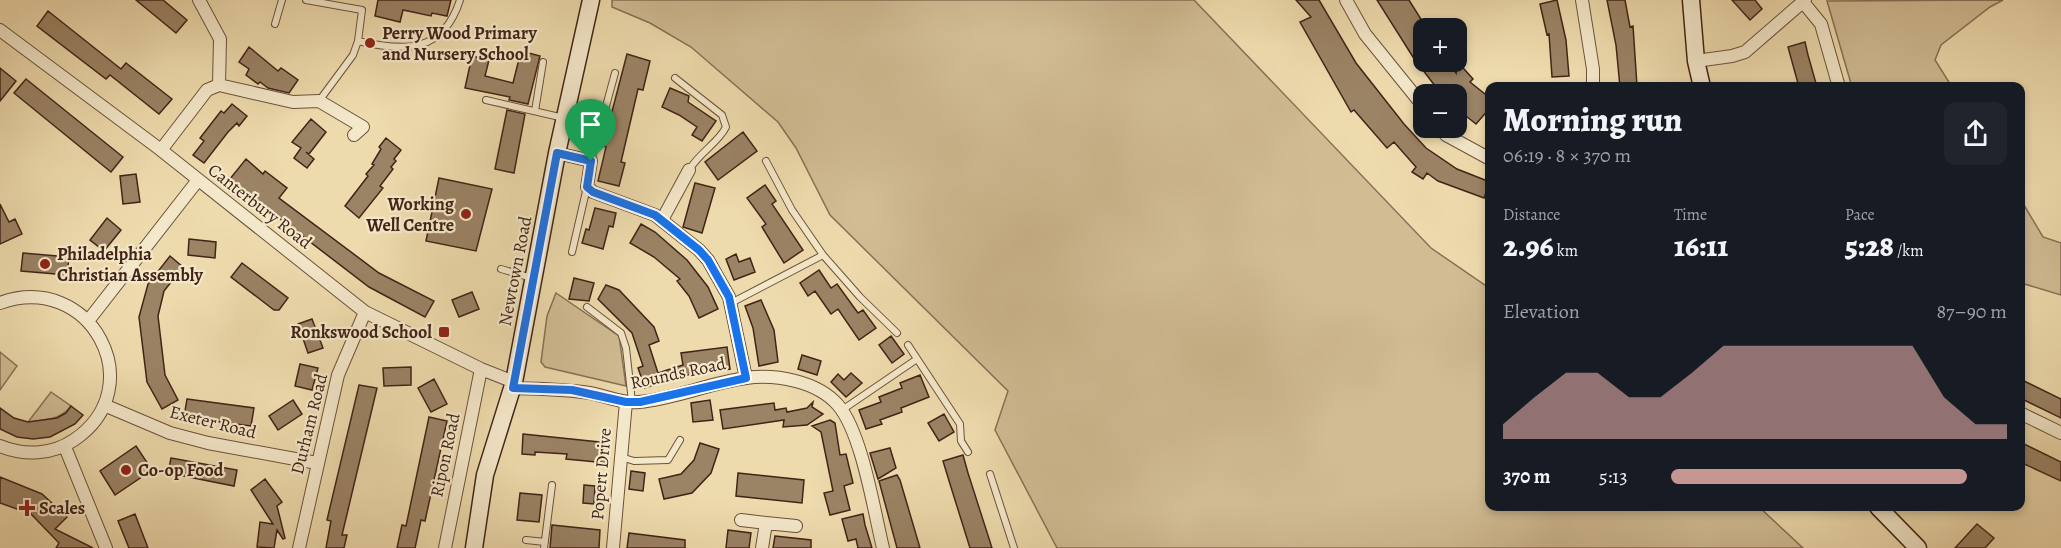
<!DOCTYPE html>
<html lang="en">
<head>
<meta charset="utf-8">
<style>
	body { margin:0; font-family:Alegreya,serif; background:#20242c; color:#f1f3f6; height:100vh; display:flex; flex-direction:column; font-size:22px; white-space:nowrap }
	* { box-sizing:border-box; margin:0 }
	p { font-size:20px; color:#9ea1a6 }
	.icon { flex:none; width:33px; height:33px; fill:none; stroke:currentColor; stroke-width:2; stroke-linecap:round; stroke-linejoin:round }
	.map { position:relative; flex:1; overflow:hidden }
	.details { position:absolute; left:1485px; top:82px; width:540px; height:429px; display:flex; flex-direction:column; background:#171b24; border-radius:12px; box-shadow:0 3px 9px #0003 }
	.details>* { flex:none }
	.tools { position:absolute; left:1413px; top:18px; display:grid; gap:12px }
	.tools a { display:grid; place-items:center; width:54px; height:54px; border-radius:12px; background:#171b24; box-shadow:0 3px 9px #0003; font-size:30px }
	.pin { position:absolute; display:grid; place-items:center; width:51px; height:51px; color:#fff; margin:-62px -26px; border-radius:50% 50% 50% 0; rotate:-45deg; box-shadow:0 0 6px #0007 }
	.pin .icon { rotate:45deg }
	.round { display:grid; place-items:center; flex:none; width:63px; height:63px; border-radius:12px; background:#20242c }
	.headline { display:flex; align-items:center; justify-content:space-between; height:102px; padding:0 18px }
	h1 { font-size:33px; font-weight:800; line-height:45px }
	.metrics { display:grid; grid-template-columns:repeat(3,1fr); gap:9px; height:102px; padding:6px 18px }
	.metrics div { display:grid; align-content:center }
	.metrics b { font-size:30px; font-weight:800 }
	.metrics small { font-size:16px; font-weight:400 }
	.metrics p { font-size:16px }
	.chart { height:168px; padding:12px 18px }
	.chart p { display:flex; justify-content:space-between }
	.chart svg { width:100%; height:108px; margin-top:6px; fill:#c59692; opacity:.7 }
	ul { padding:0 18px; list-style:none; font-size:20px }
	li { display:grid; grid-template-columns:96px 72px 1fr; align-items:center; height:45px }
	li i { height:15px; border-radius:8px; background:#c59692 }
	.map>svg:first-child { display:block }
</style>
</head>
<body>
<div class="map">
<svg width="2061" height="548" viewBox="0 0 2061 548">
	<rect width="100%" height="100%" fill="#eedbad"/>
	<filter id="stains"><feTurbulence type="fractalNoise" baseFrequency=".00333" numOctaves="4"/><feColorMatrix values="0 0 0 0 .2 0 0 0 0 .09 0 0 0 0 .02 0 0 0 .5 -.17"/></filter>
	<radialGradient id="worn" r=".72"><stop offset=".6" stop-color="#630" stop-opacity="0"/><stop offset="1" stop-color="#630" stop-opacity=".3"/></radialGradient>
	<path fill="#d1bc94" stroke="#897056" stroke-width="1.5" d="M612,0H1194L1431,248L1489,288L1490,507H1759L1803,548H1057L995,430L1008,391L830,215L796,148L778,122L691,47L650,23L612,7Z
		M2003,0L1990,7L1941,45L1935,60L1952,87H1852L1827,1Z
		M2021,200L2043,237L2061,243V295L2021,283Z
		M556,293L619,336L626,386L545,367L541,362L547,316Z
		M0,352L17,366L0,390Z
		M51,392L71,406C61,420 44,420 28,422Z"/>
	<path fill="#9b8365" stroke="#412417" stroke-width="1.5" d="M136,0H163L187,20L176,33Z
		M378,0H451L447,16L432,13L431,16L403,10L400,22L375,16Z
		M1296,0H1319L1356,63L1404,124L1426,148L1457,169L1490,182L1484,198L1438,181L1427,173L1423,179L1412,172L1416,167L1394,142L1387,148L1354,110L1351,112L1300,22L1311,17Z
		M1377,0H1409L1424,24V62H1449L1456,73V60L1473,79L1470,82L1490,98V108L1476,124L1456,108V94H1443L1432,82L1413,57Z
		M1557,0L1566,40L1569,76L1552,77L1549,34L1547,35L1540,4Z
		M1607,0H1625L1630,27L1633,26L1637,86L1620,87L1616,45Z
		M1732,0H1755L1762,9L1750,20Z
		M48,11L121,69L126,63L172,99L159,114L110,75L106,79L37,26Z
		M1805,42L1808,55L1817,87H1799L1788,47Z
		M249,47L278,71L281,68L298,80L289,93L268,88L260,82L258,84L246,75L249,69L239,62Z
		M521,51L540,56L528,104L509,100L510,97L465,88L472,56L489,60L485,76L513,83Z
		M627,54L650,61L643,90L638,89L621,162L625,163L619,186L598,181L606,147L603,146Z
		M0,68L16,81L0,101Z
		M26,79L123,157L111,172L14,93Z
		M670,88L689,96L688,102L716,121L702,141L692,135L697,127L679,115L662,107Z
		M232,104L247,116L239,126L237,123L228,132L204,163L193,155L204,141L200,138L221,111L224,113Z
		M507,110L525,114L514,173L495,169Z
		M311,119L326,132L309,154L306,152L314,159L307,168L294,158L301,148L292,142Z
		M743,132L757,151L718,180L705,162Z
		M386,138L401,150L394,159L396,161L391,167L393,169L380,186L383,188L359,218L345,206L368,176L366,174L374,165L372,164L381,149L379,147Z
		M246,159L263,174L265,171L287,188L279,198L379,273L434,301L425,317L369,287L229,180Z
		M136,174L140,202L123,204L120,176Z
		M439,178L492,189L476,251L426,241Z
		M695,183L715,188L702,233L683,227Z
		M765,185L776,201L772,204L803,250L784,263L762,227L766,224L747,198Z
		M0,204L9,222L15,219L22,234L0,244Z
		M595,208L616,213L613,227L609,226L603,249L582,243L586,229L589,230Z
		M107,218L121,230L104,251L90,240Z
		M641,224L655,232L687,260L708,287L718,309L699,318L689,296L677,281L680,279L654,257L630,243Z
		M189,239L216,242L215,258L188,255Z
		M23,253L69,257L67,275L21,271Z
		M736,254L739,262L750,258L755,272L734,280L726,259Z
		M170,256L183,267L164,291L158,316L165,375L178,400L162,409L147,382L139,317L148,284Z
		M242,263L288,298L279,310H274L231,277Z
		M819,270L831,288L837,284L858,313L863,310L876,328L859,340L838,309L831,314L815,291L808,296L800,283Z
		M574,278L594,283L589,301L569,299Z
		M606,285L619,290L654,327L659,341L649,345L658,373L683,365L681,353L727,347L730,369L660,379L661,382L645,388L638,368L643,366L632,333L598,299Z
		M472,292L479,309L459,317L452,300Z
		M761,300L774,330L778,362L759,366L753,328L745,306Z
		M312,319L323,348L308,353L298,324Z
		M891,336L904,354L892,363L879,345Z
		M802,355L821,361L817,375L798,369Z
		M300,364L318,368L312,390L295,386Z
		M411,367V385L384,386L383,368Z
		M851,373L862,383L846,397L831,382L838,374L844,380Z
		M920,375L929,397L901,408L902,412L880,420L882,424L866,429L859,410L881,402L879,397L902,388L900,383Z
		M434,379L447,404L431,412L418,388Z
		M2020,379L2061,399V418L2020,398Z
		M359,385L377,388L342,535H347L344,548H326L331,521L327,520Z
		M187,399L254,408L251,426L184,417Z
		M293,400L302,414L278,430L269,416Z
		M710,400L713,420L693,422L691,403Z
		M813,402L812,407L823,414L807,425L783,427L784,420L723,429L720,410L774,403L775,410L786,408L787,412L807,408Z
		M71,406L83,415L75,424L50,437L33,439L17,437L0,429V408L14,418L28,422L57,418L66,413Z
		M944,414L954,432L939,441L928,423Z
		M429,417L447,421L425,521L421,520L415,548H397L402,525L406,526Z
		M830,420L835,423L840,455L846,454L853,483L844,486L850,510L830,515L824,493L833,491L821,432L812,426Z
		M523,434L609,443L607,463L566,459L567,454L535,452V455L522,454Z
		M2020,442L2061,462V481L2020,462Z
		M700,443L719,449L711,473L692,493L664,499L659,479L681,474L694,460Z
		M136,446L152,470L115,495L100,471Z
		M890,448L896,468L878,479L870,453Z
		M963,455L968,473L992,548H970L950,484L943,461Z
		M171,458L237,470L234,486L168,473Z
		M631,471L645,473L643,491L629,489Z
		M738,473L804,480L802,503L736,496Z
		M897,475L900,480L920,548H897L879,481Z
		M0,477L42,494L67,517L55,529L93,548H56L59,543L31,514L0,503Z
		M265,479L282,502L277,506L285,538L283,539L277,530L274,548L257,547L260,522L273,524L251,490Z
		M584,485L595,486L594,504L583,503Z
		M520,493L542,495L539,522L517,520Z
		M135,514L148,548H129L118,521Z
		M863,514L865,525L872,548H858L856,539L848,541L842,519Z
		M1977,524L1994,538L1985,548H1955Z
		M552,525L600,530L599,548H550Z
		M728,530L751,533L749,548H726Z
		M629,533L685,540V548H627Z
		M775,536L811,540V548H773Z"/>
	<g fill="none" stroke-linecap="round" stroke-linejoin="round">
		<g stroke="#6c523c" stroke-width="8">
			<path id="service" d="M306,0L362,10L358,41L353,55L319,101
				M275,24L282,0
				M358,41C405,52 443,53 460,0
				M675,78L722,115L726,127C719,142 699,153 689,170
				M486,100L564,118
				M535,111L543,62
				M591,161L615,73
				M572,252L587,187
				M823,255L860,297L897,333
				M501,269L532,278
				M731,303L823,255L792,210L766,161
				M587,307L621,333L626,348L632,402
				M908,345L960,424L961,441L968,452
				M842,410L917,359
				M621,457L634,461L668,460L680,440
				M990,474L1014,548
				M526,540L545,542
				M544,548L552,485"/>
		</g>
		<g stroke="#6c523c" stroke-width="14">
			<path id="minor" d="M1346,0L1365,34L1424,107
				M1582,0L1593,69V87
				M1803,2L1821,24L1839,87
				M0,30L161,150L365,312L481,369L514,382
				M1696,61L1732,56L1745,52L1805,0
				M219,85L293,102L319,101L363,127L354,135
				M1440,128L1446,135L1490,159
				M161,150L207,90L219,85L220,39L199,0
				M557,153L591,161L587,187L593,192L655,215L699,250L708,260L729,297L746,378
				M662,220L689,170
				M0,303C90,270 153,387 74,440C52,455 24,456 0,446
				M88,321L198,180
				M513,388C539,389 564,389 590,393C607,396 622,404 639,402C675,399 709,383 746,378C776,374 817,381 838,405C862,433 874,511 883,548
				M104,405L170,433L208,443L317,463
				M2020,413L2061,433
				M65,447L106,548
				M741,520L766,523L762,548
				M766,523L796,526
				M299,548L338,375L365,312
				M445,548L481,369
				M613,548L626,402"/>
		</g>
		<g stroke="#412417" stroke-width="19">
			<path id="secondary" d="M1691,0L1696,61L1702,87
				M1878,507L1918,548
				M474,548L485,475L514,382L557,153L591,0"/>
		</g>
		<use href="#service" stroke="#f4e8ca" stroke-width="6"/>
		<use href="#minor" stroke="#f4e8ca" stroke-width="12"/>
		<use href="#secondary" stroke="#f4e8ca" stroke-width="16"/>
	</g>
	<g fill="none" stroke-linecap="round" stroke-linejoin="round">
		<g stroke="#fff" stroke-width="12">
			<path id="route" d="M557,153L591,161L587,187L593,192L655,215L699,250L708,260L729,297L746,378L640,402H626L572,390L513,388Z"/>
		</g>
		<use href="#route" stroke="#1a73e8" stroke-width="8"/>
	</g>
	<g fill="#8f2418" stroke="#f4e8ca" stroke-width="2">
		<circle cx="370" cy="43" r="6"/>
		<circle cx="466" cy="214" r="6"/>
		<circle cx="45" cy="264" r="6"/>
		<rect x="438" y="326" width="12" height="12" rx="3"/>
		<circle cx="126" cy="470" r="6"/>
		<path d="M24 499h6v6h6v6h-6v6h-6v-6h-6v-6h6z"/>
	</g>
	<g text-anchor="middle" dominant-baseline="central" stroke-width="4.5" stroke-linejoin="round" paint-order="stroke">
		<g font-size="18" font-weight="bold" fill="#412417" stroke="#f4e8ca" text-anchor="start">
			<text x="382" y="33">Perry Wood Primary<tspan x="382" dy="21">and Nursery School</tspan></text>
			<text x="454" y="204" text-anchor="end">Working<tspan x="454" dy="21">Well Centre</tspan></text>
			<text x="57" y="254">Philadelphia<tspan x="57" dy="21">Christian Assembly</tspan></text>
			<text x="432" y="332" text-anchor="end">Ronkswood School</text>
			<text x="138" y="470">Co-op Food</text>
			<text x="39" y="508">Scales</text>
		</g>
		<g font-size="18" fill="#412417" stroke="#f4e8ca">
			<text transform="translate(260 206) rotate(38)">Canterbury Road</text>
			<text transform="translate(515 271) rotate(-79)">Newtown Road</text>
			<text transform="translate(678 373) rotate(-12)">Rounds Road</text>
			<text transform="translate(213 422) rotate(14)">Exeter Road</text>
			<text transform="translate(309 424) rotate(-76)">Durham Road</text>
			<text transform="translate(445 455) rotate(-78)">Ripon Road</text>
			<text transform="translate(601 474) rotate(-85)">Popert Drive</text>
		</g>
	</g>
	<rect width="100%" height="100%" filter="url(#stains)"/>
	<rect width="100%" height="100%" fill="url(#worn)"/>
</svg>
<div class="tools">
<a>+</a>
<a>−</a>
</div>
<div class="pin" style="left:591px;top:161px;background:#1e9e55"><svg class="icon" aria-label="arrive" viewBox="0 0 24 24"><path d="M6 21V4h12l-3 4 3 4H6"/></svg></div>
<section class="details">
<div class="headline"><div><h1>Morning run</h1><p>06:19 · 8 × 370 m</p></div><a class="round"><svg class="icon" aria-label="share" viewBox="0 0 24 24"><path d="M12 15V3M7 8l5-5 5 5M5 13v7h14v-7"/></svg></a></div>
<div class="metrics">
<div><p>Distance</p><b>2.96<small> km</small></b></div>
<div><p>Time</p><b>16:11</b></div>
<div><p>Pace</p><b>5:28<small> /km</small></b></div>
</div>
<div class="chart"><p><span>Elevation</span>87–90 m</p>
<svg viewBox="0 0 160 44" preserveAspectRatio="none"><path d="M0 44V38L10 27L20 17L30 17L40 27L50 27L60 17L70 6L80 6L90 6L100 6L110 6L120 6L130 6L140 27L150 38L160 38V44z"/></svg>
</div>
<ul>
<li><b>370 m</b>5:13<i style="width:88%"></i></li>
</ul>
</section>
</div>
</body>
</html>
